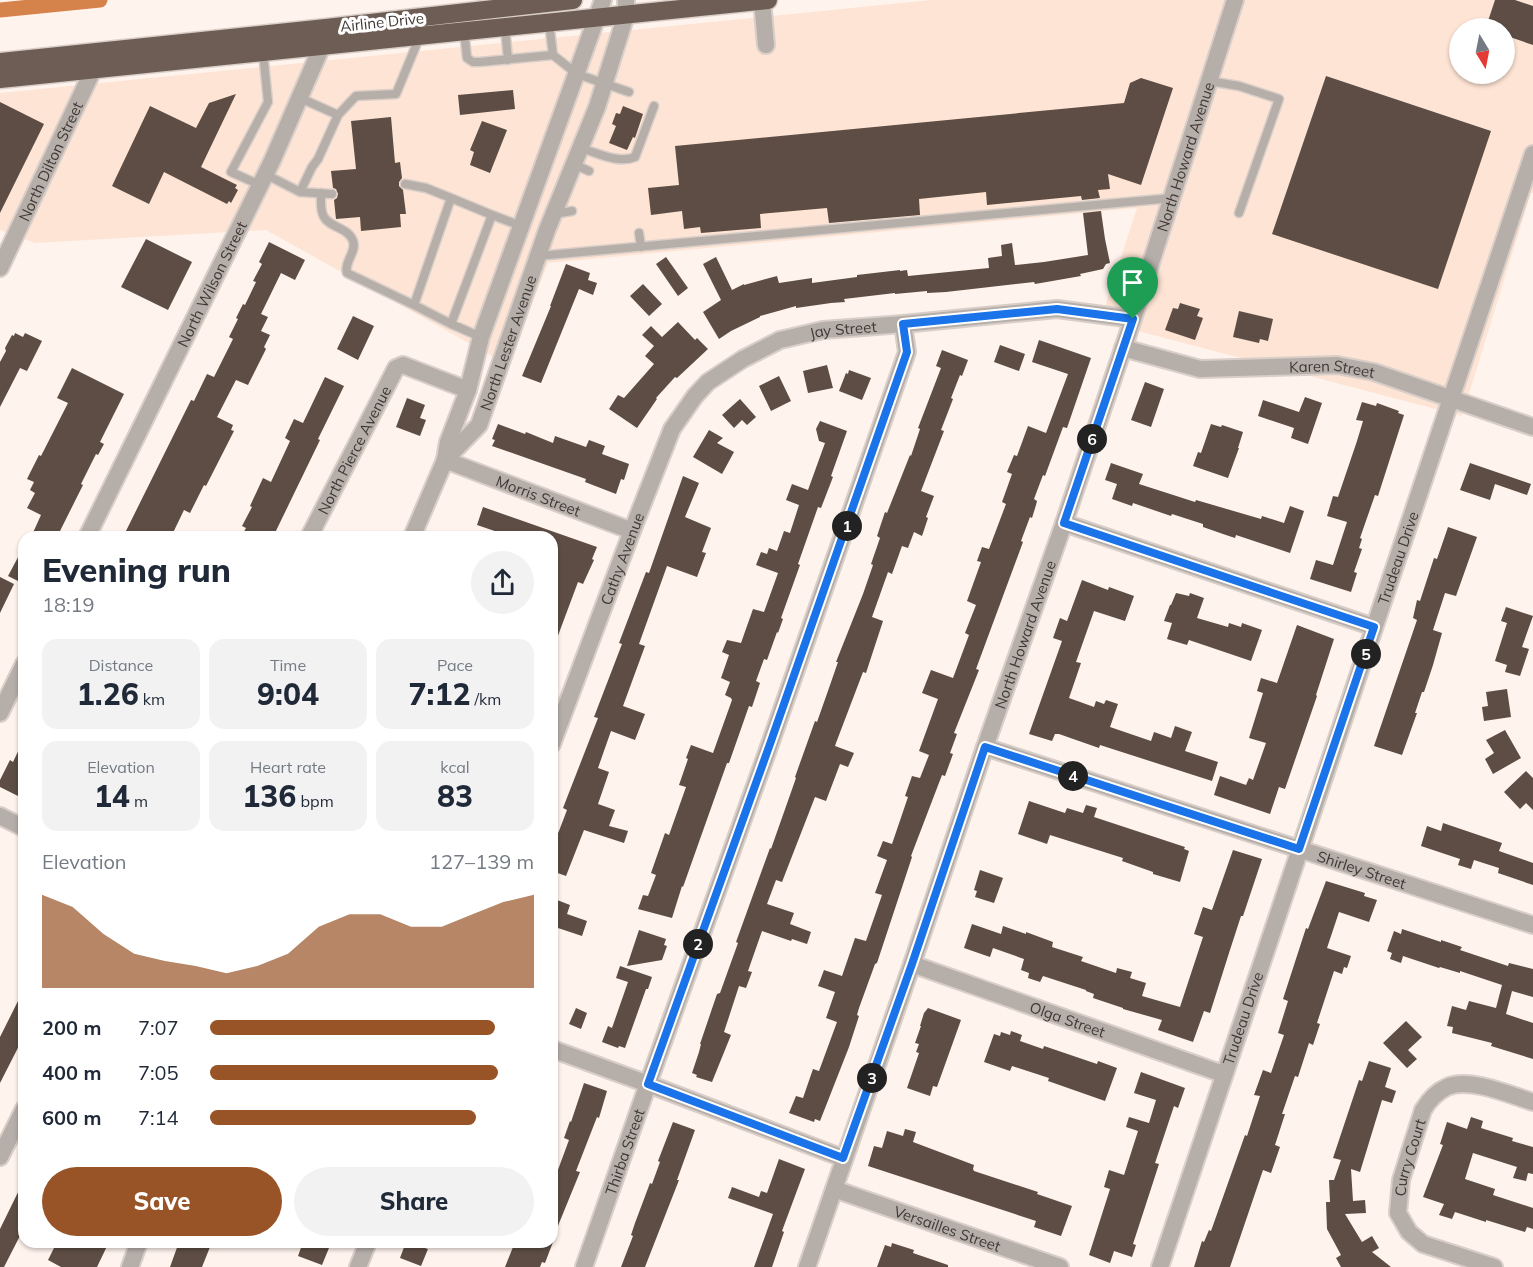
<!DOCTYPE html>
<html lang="en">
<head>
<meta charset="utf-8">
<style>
	body { margin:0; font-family:Mulish,sans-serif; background:#f2f2f3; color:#1f2937; height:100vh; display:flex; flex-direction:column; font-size:22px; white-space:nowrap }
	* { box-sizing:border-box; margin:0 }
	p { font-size:20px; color:#747a83 }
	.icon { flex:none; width:33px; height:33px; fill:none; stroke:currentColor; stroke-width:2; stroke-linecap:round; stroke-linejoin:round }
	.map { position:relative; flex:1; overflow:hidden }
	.side { position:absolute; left:18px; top:531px; width:540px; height:717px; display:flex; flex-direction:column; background:#fff; border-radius:18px; box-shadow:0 2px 4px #0004 }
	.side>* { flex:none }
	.needle { width:39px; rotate:170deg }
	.fabs { position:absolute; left:1449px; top:18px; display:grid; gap:12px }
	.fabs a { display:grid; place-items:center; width:66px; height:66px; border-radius:50%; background:#fff; box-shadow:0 2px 4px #0004; font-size:30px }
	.pin { position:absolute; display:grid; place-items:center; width:51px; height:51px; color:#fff; margin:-62px -26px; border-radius:50% 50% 50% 0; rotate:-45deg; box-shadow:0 0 6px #0007 }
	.pin .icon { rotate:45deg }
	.km { position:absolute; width:30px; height:30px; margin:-15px; border-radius:50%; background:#222; color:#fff; font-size:16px; line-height:30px; text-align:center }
	.round { display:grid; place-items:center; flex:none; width:63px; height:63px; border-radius:32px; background:#f2f2f3 }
	.summary { display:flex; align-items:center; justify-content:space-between; height:102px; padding:0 24px }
	h1 { font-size:33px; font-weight:800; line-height:45px }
	.stats { display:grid; grid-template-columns:repeat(3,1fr); gap:9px; height:102px; padding:6px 24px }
	.stats div { display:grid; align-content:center; border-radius:15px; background:#f2f2f3; text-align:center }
	.stats b { font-size:30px; font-weight:800 }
	.stats small { font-size:16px; font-weight:400 }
	.stats p { font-size:16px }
	.chart { height:168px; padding:12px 24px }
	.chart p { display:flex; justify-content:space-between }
	.chart svg { width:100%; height:108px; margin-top:6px; fill:#985426; opacity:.7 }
	.cta { display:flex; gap:12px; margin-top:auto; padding:12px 24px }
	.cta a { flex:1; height:69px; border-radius:36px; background:#985426; color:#fff; font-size:24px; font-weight:800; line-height:69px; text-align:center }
	.cta a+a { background:#f2f2f3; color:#1f2937 }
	ul { padding:0 24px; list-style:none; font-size:20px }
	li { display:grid; grid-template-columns:96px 72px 1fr; align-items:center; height:45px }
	li i { height:15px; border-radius:8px; background:#985426 }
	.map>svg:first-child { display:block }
</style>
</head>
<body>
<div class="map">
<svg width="1533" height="1267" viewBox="0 0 1533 1267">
	<rect width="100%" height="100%" fill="#fff3ed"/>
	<path fill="#fee4d4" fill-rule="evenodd" d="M931,0H1533V193H1531L1462,416L1100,321L1137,208L548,263L508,365L266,230L35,243L0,230V93ZM1460,28H1504V74H1460Z"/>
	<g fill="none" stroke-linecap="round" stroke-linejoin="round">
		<path stroke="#d5824b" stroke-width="15" d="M0,10L100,0"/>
	</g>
	<path fill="#5d4d44" d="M1495,0H1515L1533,6V45L1504,35V28L1487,24Z
		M1326,76L1491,131L1438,289L1272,234Z
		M1141,78L1173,88L1141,185L1108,174L1110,189L1098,190L1100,198L1082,200L1081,196L987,205L986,192L919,199L920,215L829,223L827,208L760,214L761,228L701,233L700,227L684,229L682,211L651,215L648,188L679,185L675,146L1124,103L1130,83Z
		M513,90L515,109L460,115L458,95Z
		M236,94L201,167L237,185L235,188L238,190L231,203L229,201L227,204L164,172L149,204L112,186L150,106L196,128L209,103Z
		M0,102L44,124L0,213Z
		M623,106L643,114L635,138L633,137L627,150L609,143L616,126L612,124L616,113L620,114Z
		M391,117L395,163L400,162L402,178L399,182V186L403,190L406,214H400L401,227L361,231L360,217L336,219L334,200L337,198L338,194L336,189L333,188L331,171L356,169L351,121Z
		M482,121L507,130L490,173L470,165L474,152L470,150Z
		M1101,211L1105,239L1110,263L1106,264L1103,269L1080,274L1081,276L1035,284L1034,282L946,292L927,293V291L895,294V293L844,299L845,302L831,303L796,308V306L760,316V317L731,331L719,339L703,312L721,300L703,264L716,257L732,290L744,284V285L777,276L779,283L812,278V283L857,277V275L900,270V271L907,270L908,276L989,268L988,258L1002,256L1001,245L1012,243L1015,265L1044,262L1088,255L1083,213Z
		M146,239L192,262L168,310L121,287Z
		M269,242L305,260L295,280L281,273L261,314L268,317L261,331L270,335L264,347L266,349L248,385L236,380L217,417L233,425L231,430L234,431L206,486L204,485L190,513L184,510L171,537H123L191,400L194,401L207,374L214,377L233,339L229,337L238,319L236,318L243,304L245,305L256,282L253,281L262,264L259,262Z
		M666,257L688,288L678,296L656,264Z
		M566,264L590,273L588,280L597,283L593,295L579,289L541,383L522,376L551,306H550Z
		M643,284L662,304L649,316L630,296Z
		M1180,303L1200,309L1197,316L1203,318L1195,340L1165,330L1173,308L1178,309Z
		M1239,311L1273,319L1268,341L1260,339L1259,343L1233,337Z
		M353,316L374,326L358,360L337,349Z
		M678,322L695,340L697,338L708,349L677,378L675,377L656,398L657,399L637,428L609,409L618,395L624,398L654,364L645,356L654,346L642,335L651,326L662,337Z
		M15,333L23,337L25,333L42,341L27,371L20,368L0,407V362L6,351L5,348L12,335L14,336Z
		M1039,340L1091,358L1067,428L1063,427L1045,476L1043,475L1034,499L1037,501L1036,505L1032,518L1030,517L1021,541L1023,542L976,669L979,670L954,733L957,734L950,753L953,754L945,776L942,775L911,856L912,857L877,963L875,964L859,1008L857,1015L859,1016L849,1047L820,1121L815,1119L814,1122L789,1113L796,1096L803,1098L813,1069L819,1071L837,1022L826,1018L835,992L818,986L824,970L842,976L855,938L866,941L882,895L875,893L887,860L877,856L883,841L892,844L908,797L905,796L912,776L920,778L929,755L919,751L938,699L922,693L931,670L953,678L969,635L965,633L976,605L967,601L981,562L977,561L982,547L989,549L1006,504L1002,502L1012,474L1007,472L1014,455L1017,456L1028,426L1046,433L1068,374L1032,362Z
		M1000,345L1025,354L1019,371L994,362Z
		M942,350L968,360L962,376L960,375L951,398L953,399L941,430L944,431L921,491L934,496L926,517L928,518L922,536L914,532L908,548L902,546L892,574L888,572L872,617L883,621L866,673L863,672L836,743L835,746L854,753L848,767L840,764L826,801L815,797L782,882L776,880L767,904L794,913L790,924L811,932L807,944L792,939L791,941L762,931L748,971L752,972L746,988L739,986L724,1032L731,1035L712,1082L696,1077L697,1075L692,1073L699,1052L701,1044H700L717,994L720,993L738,943L736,942L770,848L771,849L796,778L795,777L815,721L817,722L829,688L838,662H836L863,594L873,565L871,564L880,538L877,536L885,512L887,513L908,460L910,455L911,456L920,429L918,428L941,368L936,366Z
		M827,365L833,388L808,393L803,371Z
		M72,368L124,394L100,442L104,444L98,455L96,454L81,484L83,485L57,537H31L41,515L27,508L35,493L30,490L34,482L27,479L39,455L41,456L68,403L57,398Z
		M849,370L871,378L862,400L839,391L846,373L848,374Z
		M779,376L791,401L771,411L759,386Z
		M325,377L344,386L318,439L320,440L273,537H241L246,528L242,526L252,507L250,506L263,478L271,482L290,441L285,438L294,419L303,423Z
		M1145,382L1164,389L1151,427L1131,420Z
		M1305,397L1322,403L1308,444L1291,438L1294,428L1258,416L1263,400L1299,412Z
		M407,398L425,405L420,418L426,420L420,436L396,427Z
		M740,399L756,417L747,425L742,420L734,428L722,415Z
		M1362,402L1376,406L1377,403L1399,411L1398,413L1404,415L1378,496L1375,495L1360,538L1362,539L1359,548L1362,549L1354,572L1357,573L1351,592L1310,579L1316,560L1333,565L1347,522L1327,516L1333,496L1338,497L1357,441L1363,421L1356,420Z
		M820,421L847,431L831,476L833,477L821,508L818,507L798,564L800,565L781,618L783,619L778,633L777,632L767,660L764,659L756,681L760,683L752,707L749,706L729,763H727L683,887L682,886L672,918L638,909L643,895L648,896L656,875L651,873L665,833L669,835L686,787L679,785L688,759L686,758L691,745L713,753L732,700L731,698L725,695L730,682L721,678L729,655L722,652L727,640L741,643L753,609L764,612L778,573L756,565L761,552L767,554L769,548L777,551L784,531L790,533L799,505L786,500L792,484L808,490L825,443L819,441L816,429Z
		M498,424L525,434L526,432L553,443L555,436L586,447L589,440L605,446L602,454L629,464L624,480L621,479L616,494L585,482L586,479L492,446L495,440L492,439Z
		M1211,424L1221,427L1222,425L1243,432L1238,448H1239L1228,478L1193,466L1198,452L1201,453Z
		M709,430L723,438L717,443L734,452L722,474L693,457Z
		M1111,463L1143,474L1139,484L1195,502L1196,500L1261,519L1262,516L1284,523L1290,506L1304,511L1290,553L1236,535L1235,538L1223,534L1203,527V524L1172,514L1171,516L1133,503L1132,506L1112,499L1117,484L1105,480Z
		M1470,463L1531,484L1527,495L1495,484L1490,500L1460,490Z
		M683,476L699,483L685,517L711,528L702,552L706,553L697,577L667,566L639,644L645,646L623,706L645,714L635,740L611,731L598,768L609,772L598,804L615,810L609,826L628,831L624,843L584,830L566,876L552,871V834L557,835L559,831L567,810L563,808L598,718L594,717L622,644L619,643L646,572L649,573Z
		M483,507L597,547L592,559L594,560L583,584L578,582L553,649L552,537H512L477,525Z
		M1448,527L1477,537L1456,596L1445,593L1433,630L1442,633L1433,665L1424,692H1422L1415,713H1417L1402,755L1374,746L1417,620L1413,618L1417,600L1420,601L1434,558L1437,559Z
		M24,546V584L8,576Z
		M0,577L14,584L0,613Z
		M1082,580L1108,590L1109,587L1134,596L1125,621L1094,611L1076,662L1081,663L1069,698L1094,707L1096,701L1104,704L1106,700L1118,704L1110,727L1151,741L1154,732L1171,738L1175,726L1192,732L1185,751L1218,762L1212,781L1100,745L1099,748L1059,734H1055L1052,741L1029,734L1062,641L1053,638L1060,618L1067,621Z
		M1176,593L1189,596L1190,593L1204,598L1197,618L1228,627L1229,623L1241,627L1242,623L1262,630L1251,661L1189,640L1187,645L1167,639L1172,623L1164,621L1170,605H1171Z
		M1506,607L1533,616L1522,647L1529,649L1520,676L1505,672L1507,665L1495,661L1507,623L1501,621Z
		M1297,625L1334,639L1316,695L1317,696L1285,789L1279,787L1270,814L1214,795L1220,776L1246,785L1249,778L1253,780L1266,743L1249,738L1263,693L1257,691L1261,678L1277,683Z
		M1507,689L1511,717L1484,721L1482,707L1488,706L1486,692Z
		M1505,730L1521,758L1493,774L1485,759L1494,753L1486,740Z
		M24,739V799L0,787V780L10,760L13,762Z
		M1526,771L1533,778V810L1526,803L1520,809L1504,792Z
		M1029,801L1065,813L1067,808L1083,813L1086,805L1097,808L1094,817L1185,847L1184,849L1189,851L1180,882L1153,874V872L1122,861L1123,858L1050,835L1047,844L1018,834Z
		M1443,823L1502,843L1499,851L1533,863V885L1498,873L1499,868L1474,860L1471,869L1458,865L1460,859L1421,846L1427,826L1441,831Z
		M1233,850L1262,859L1243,916H1241L1229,953L1210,1013L1204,1011L1193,1042L1158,1030L1162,1020L1123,1009V1008L1093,998L1094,994L1086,991V990L1043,976L1040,982L1028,978L1029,973L1021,970L1024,959L993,948L990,957L964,948L972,924L1001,934L1003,926L1026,934V932L1053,942L1052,947L1083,957L1081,961L1116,973L1117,968L1132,972L1130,978L1146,983L1142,996L1180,1007L1203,937L1194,934L1203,907L1212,910Z
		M980,870L1003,878L994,903L975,897L977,891L974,890Z
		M1326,881L1365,893L1364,896L1377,900L1369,922L1339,912L1327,948L1351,956L1347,968L1344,967L1342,974L1334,971L1317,1023L1320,1024L1313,1045L1309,1043L1298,1077L1295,1076L1282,1114H1285L1275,1145L1280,1147L1271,1173L1263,1170L1230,1267H1194L1202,1241L1204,1242L1209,1230L1211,1231L1245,1135L1247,1136L1260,1096L1254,1095L1263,1070L1271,1073L1284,1035L1278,1033L1288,1001L1283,999L1306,928L1308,929Z
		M552,898L570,905L567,914L587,921L582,936L552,926Z
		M1402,929L1441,942V940L1462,947L1460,950L1508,966L1509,963L1533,969V997L1512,991L1506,1014L1533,1023V1059L1491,1046L1492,1043L1452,1033L1453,1027L1447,1026L1452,1006L1466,1010L1469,1001L1496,1008L1502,985L1460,971V973L1440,967L1439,968L1403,956L1401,963L1390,959L1392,953L1387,951L1394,931L1401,934Z
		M639,930L666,939L664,945L667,946L662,960L627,966Z
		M620,966L652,977L648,989H646L625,1048L619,1046L618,1048L602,1042L608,1026L612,1028L628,982L616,978Z
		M24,989V1036L0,1083V1037Z
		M576,1008L587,1013L581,1029L569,1024Z
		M928,1008L961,1020L937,1087L933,1086L930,1096L907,1088L919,1053L916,1052L919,1044L915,1043L921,1026H920L924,1013Z
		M1406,1021L1422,1037L1408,1050L1417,1059L1407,1068L1383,1043Z
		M1011,1031L1022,1035L1020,1041L1043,1049L1044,1046L1097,1064L1098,1061L1117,1068L1105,1101L1048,1081L1049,1078L1012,1066L1010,1071L984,1062L994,1034L1000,1036L1001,1032L1010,1035Z
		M1369,1061L1391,1068L1385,1087L1396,1091L1392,1103L1382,1100L1360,1172L1351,1169L1353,1201L1365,1200L1366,1213L1345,1214L1362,1242L1372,1236L1379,1248L1372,1252L1391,1267H1341L1336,1258L1341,1255L1327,1229L1326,1202H1330L1329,1180H1334L1341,1160L1333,1158L1359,1080L1362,1081Z
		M1141,1072L1185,1088L1178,1108L1174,1106L1155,1163L1159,1164L1133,1244L1136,1245L1132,1257L1114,1251L1110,1263L1089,1255L1110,1189L1104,1187L1109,1170L1124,1175L1138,1131L1126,1127L1129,1117L1149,1123L1156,1100L1134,1093Z
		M584,1083L607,1091L599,1118L597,1117L576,1171L580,1172L553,1238H552V1186L569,1140L564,1138L570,1121L571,1122Z
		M1471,1117L1483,1121L1481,1128L1513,1138L1512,1141L1533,1147V1174L1528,1173L1526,1181L1513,1178L1517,1167L1473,1153L1465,1179L1495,1189L1493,1195L1533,1208V1229L1527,1227L1525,1232L1486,1220V1222L1455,1212L1452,1219L1439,1215L1444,1204L1423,1197L1443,1145L1440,1144L1447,1122L1467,1129Z
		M673,1122L695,1130L677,1180H679L645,1267H621L633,1236L631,1235L635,1223L650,1183L652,1184L660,1162L658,1161Z
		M905,1129L916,1132L913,1142L974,1165L973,1169L974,1171L1038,1192L1037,1194L1072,1206L1061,1236L1034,1227L1036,1221L868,1166L874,1146L882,1148L887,1131L903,1136Z
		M779,1159L805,1169L782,1231L784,1232L772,1267H754L773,1214L728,1198L732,1187L759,1197L761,1191L767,1193Z
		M24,1180V1228L4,1267H0V1229Z
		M57,1242H109L97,1267H61L48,1260Z
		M179,1242H212L202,1267H170Z
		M303,1242H312L329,1248L322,1265L298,1256Z
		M406,1242L428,1249L421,1266L400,1258Z
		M515,1242H553L545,1263L542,1262L540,1267H505Z
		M892,1243L914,1250L913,1253L948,1265V1267H877L885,1245L891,1247Z"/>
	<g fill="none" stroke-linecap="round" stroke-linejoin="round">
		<g stroke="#d9cec8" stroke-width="11">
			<path id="lane" d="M549,22L553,55L577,74L629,92
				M505,27L508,60
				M464,31L467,58L473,62H480L553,55
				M1209,81L1239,86L1279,99L1239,213
				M300,98L338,115
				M580,148C598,153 618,164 635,157L654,106
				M573,164L589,171
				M265,174L300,192L332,194
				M405,184L426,188L451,198
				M260,185L231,172L268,102L263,52
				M300,192L312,167L318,159L338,115L356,96L396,94L420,36
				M321,193C321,200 320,211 324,217C330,228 348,227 353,241C357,252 344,261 347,273L414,305L451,198L492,215L451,324L481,337
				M554,214L572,211
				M492,215L521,226
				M639,233L641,247
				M538,256L1172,198
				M414,305L451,324"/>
		</g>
		<g stroke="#d9cec8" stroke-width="20">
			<g id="street">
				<path d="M762,0L766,45"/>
				<path id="s1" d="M0,268L93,70L96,58"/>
				<path id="s2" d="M1123,348L1200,369L1337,365L1374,372L1533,427"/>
				<path id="s3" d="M445,460L479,425L547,230L597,107L626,15V0"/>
				<path id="s4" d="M445,460L632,531"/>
				<path d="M1064,523L1374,627"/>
				<path id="s5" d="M87,537L272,161L322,46L325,35"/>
				<path id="s6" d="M309,537L396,368L403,365L468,390"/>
				<path d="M412,537L445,460L448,442L468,390L481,337L603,0"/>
				<path d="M0,713L24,664"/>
				<path id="s7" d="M552,744L632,531L672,429L695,396L708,382L743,359L780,340L823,330L903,324L1057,309L1133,319"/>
				<path id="s8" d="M985,747L1533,925"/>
				<path d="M0,816L24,828"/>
				<path id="s9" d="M912,964L1223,1074"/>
				<path d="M552,1049L648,1084L843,1158"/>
				<path d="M0,1157L24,1109"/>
				<path id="s10" d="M834,1189L1060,1267"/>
				<path d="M130,1267L139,1242"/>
				<path d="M358,1267L368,1242"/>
				<path id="s11" d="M584,1267L648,1084L770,744L907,352L903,324"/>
				<path id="s12" d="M807,1267L912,964L985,747L1064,523L1133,319L1235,0"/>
				<path id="s13" d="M1160,1267C1282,895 1410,525 1533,154"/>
				<path id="s14" d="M1494,1267L1423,1244L1409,1232L1398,1213L1401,1180L1423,1110C1429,1100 1436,1092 1447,1087C1470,1077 1510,1095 1533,1102"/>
			</g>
		</g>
		<g stroke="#d9cec8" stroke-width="21">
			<path id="highway" d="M0,62L326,28L573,0
				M0,79L768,0"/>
		</g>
		<use href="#lane" stroke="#b6aea9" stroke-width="8"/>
		<use href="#street" stroke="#b6aea9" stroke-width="16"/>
		<use href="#highway" stroke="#6d5d54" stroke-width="18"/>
	</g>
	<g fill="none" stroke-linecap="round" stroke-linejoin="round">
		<g stroke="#fff" stroke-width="12">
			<path id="route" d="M1057,309L1133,319L1064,523L1374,627L1299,849L985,747L912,964L843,1158L648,1084L770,744L907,352L903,324Z"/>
		</g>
		<use href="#route" stroke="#1a73e8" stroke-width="8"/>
	</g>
	<g text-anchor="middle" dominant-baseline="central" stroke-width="6" stroke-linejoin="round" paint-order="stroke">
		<g font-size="15" fill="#403834" stroke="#fff">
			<text transform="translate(382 22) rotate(-6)">Airline Drive</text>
			<text stroke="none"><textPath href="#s12" startOffset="1173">North Howard Avenue</textPath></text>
			<text stroke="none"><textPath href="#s1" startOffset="118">North Dilton Street</textPath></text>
			<text stroke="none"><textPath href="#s5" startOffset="282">North Wilson Street</textPath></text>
			<text stroke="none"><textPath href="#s7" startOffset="544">Jay Street</textPath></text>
			<text stroke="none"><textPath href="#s3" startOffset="136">North Lester Avenue</textPath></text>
			<text stroke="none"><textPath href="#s2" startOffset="212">Karen Street</textPath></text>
			<text stroke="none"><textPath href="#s6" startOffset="98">North Pierce Avenue</textPath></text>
			<text stroke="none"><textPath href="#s4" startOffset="100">Morris Street</textPath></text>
			<text stroke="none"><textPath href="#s13" startOffset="748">Trudeau Drive</textPath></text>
			<text stroke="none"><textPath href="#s7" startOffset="198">Cathy Avenue</textPath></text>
			<text stroke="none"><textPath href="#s12" startOffset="669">North Howard Avenue</textPath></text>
			<text stroke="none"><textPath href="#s8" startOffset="396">Shirley Street</textPath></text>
			<text stroke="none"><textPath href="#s13" startOffset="262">Trudeau Drive</textPath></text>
			<text stroke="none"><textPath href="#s9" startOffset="165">Olga Street</textPath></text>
			<text stroke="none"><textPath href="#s11" startOffset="122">Thirba Street</textPath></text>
			<text stroke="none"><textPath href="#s14" startOffset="172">Curry Court</textPath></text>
			<text stroke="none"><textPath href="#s10" startOffset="120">Versailles Street</textPath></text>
		</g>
	</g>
</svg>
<div class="fabs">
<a><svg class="needle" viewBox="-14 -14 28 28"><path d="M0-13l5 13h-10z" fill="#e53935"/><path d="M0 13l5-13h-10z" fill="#747a83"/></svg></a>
</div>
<div class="pin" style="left:1133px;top:319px;background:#1e9e55"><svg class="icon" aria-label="arrive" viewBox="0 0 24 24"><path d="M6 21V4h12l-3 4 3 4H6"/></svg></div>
<b class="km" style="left:847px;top:526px">1</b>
<b class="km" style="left:698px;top:944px">2</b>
<b class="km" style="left:872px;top:1078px">3</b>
<b class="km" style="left:1073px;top:776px">4</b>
<b class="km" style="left:1366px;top:654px">5</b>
<b class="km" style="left:1092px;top:439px">6</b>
<section class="side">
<div class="summary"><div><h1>Evening run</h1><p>18:19</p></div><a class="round"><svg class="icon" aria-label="share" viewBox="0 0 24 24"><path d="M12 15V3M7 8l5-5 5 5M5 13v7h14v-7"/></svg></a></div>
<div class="stats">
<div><p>Distance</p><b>1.26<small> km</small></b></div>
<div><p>Time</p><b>9:04</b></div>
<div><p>Pace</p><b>7:12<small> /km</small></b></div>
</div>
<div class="stats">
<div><p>Elevation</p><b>14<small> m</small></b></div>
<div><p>Heart rate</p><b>136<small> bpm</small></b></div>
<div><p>kcal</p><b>83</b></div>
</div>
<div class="chart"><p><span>Elevation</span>127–139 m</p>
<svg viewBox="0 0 160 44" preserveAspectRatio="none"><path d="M0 44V6L10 11L20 22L30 30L40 33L50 35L60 38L70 35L80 30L90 19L100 14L110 14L120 19L130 19L140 14L150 9L160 6V44z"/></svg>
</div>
<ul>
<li><b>200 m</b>7:07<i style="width:88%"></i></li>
<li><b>400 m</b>7:05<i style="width:89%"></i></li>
<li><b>600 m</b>7:14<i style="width:82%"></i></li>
</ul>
<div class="cta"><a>Save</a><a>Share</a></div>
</section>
</div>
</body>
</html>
